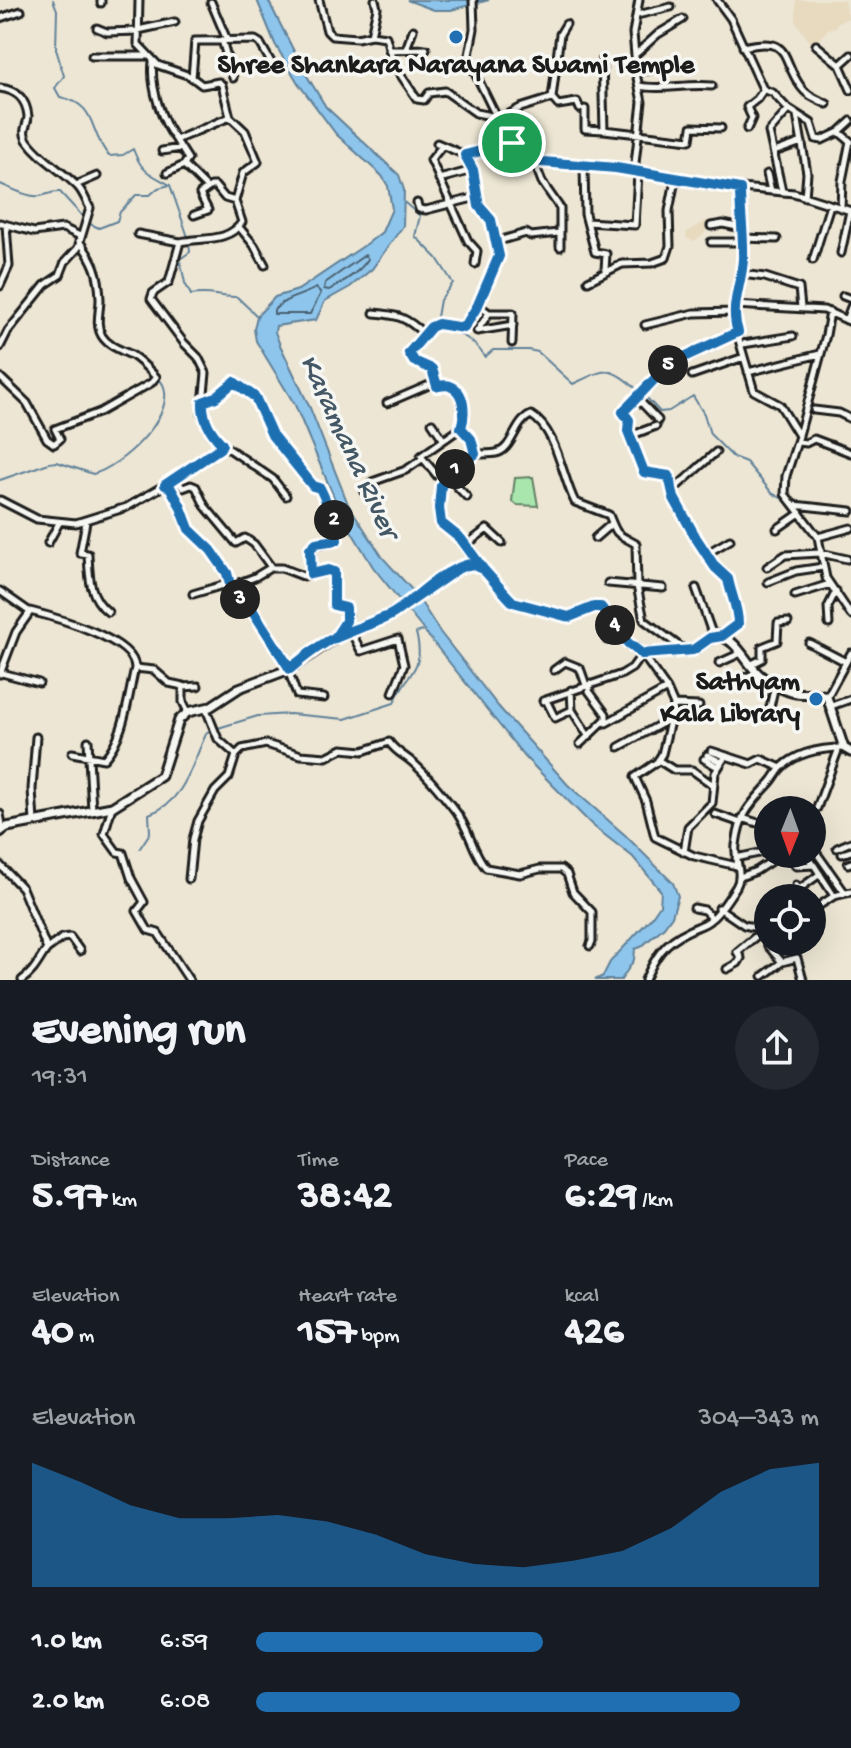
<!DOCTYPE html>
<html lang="en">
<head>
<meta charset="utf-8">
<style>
	body { margin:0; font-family:"Gochi Hand",sans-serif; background:#242831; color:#f1f3f6; height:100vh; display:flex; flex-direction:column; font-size:30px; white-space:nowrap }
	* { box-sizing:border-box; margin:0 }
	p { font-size:26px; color:#9ea1a6 }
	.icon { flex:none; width:44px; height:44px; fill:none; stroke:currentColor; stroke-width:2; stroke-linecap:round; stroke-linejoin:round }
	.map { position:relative; height:980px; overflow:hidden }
	.sheet { display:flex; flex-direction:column; background:#171b24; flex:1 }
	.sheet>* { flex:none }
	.needle { width:52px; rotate:181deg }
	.fabs { position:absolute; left:754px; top:796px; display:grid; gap:16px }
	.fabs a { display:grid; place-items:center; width:72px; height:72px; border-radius:50%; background:#171b24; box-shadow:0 8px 32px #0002; font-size:40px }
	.pin { position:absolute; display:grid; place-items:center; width:68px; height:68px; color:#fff; margin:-34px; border:4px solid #fff; border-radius:50%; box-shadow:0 2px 8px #0007 }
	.km { position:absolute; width:40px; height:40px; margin:-20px; border-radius:50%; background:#222; color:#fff; font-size:22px; line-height:40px; text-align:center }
	.round { display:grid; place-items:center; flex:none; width:84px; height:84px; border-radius:42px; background:#242831 }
	.headline { display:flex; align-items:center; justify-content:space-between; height:136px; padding:0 32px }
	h1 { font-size:44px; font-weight:700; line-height:60px }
	.metrics { display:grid; grid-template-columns:repeat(3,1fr); gap:12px; height:136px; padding:8px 32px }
	.metrics div { display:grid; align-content:center }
	.metrics b { font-size:40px; font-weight:700 }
	.metrics small { font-size:22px; font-weight:400 }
	.metrics p { font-size:22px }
	.chart { height:224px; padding:16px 32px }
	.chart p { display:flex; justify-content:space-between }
	.chart svg { width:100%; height:144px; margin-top:8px; fill:#1f6fb2; opacity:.7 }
	ul { padding:0 32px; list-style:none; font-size:26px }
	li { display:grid; grid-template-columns:128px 96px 1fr; align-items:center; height:60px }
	li i { height:20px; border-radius:10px; background:#1f6fb2 }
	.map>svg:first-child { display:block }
</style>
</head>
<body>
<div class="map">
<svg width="851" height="980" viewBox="0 0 851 980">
	<rect width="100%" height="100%" fill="#ede6d4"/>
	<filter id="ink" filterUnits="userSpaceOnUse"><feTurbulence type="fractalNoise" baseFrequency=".0125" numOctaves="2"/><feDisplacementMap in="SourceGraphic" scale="16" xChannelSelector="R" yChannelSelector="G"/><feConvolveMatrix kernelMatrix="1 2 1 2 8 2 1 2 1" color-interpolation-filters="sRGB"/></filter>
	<g filter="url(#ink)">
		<path fill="#e7dabf" d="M796,0H847L844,2L849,18L837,23L836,27L828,29L818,41L811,44L796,22Z
			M708,220L711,225L702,236L694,241L686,238L687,232Z"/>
		<path fill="#a9e6ae" stroke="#628165" stroke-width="2" d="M533,477L538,506L517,505L512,501L515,478Z"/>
		<path fill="#8ec5ec" stroke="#608199" stroke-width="2" d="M257,0H268L304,71L326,107L399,175L404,190L403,226L372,269L350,287L325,301L316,320L276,326L275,332L280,345L310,408L348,504L383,558L415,593L440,632L498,706L568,785L625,835L673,883L678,896L672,916L664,927L641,947L635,949L634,960L621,980H595L603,976L610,962L651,918L660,905L661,891L633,857L592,825L525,757L373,567L341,514L295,405L256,341L254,329L257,316L275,297L298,290L368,243L382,232L392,209L388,186L382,176L336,134L298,83L275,44Z
			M407,0H489L451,10H434Z"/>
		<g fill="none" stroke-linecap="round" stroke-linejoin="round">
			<path stroke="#4a606f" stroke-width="2" d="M365,255L368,259C360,272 343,282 329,290L324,289L325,283Z
				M316,288L321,293L310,314H274V310C284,298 302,296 316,288Z"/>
			<path stroke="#608199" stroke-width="2" d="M53,0L57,10L56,49L64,76L55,88L60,97C99,105 87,130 109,156L123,155L133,149C142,173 149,173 170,185
				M0,184C11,188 29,198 40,196C48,195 51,191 60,192L84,218
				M405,203L420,216L415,236L437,258L453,283L440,300L437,317L439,322
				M88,223L99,228L117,221L120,212L136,195H150L158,188L170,185L188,237
				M189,243L190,252L180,259L185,283L191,295C211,291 218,298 237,297L257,316
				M87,249L94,256L97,267
				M443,327C462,334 474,340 485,357L493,350H528L538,352L573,384C607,368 608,365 638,390
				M644,395L660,412L669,411L693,396L704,414L710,434L733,457L746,462L772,493L788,502
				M0,480L49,463L57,462L93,474C120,467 174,419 164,387C163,383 160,380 157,377
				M794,502L834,507
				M218,728L258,716L290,714L345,719L394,703C407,671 426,671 416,633L422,631
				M140,848L150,833L149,814C185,802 192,763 207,732L212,731"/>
			<g stroke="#1c1c1c" stroke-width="11">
				<path id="minor" d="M101,0V3
					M139,0L138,44L158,65L190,76L202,85L219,82L222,85L230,117L245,131L258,162L243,173L235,201L242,222C228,243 202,237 180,242L169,282L153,293L151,299L184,343L198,357L206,373L202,414L215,437L222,444L220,448L165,485
					M319,0L327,31L332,36L357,38L371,35
					M375,0L377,8L371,35L386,37L394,65L417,99L424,100L429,93L445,91L476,113L497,117
					M473,0L474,29L469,55L473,69L498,120L516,148L523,155L542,162L616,168L709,185L794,193L851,211
					M717,0L731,19L763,89L773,93L786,107L811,123L816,139L822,140L839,132L851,142
					M211,2L227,40
					M637,15L671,7
					M0,18L21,11
					M97,28L107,32L138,31
					M138,30L175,22
					M222,40L233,78
					M816,45L840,65L851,55
					M743,47C793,35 780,59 801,87C807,96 817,99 827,104
					M406,49L413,30
					M389,50L426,49
					M637,53L658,34L683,19
					M92,56H148
					M602,60L604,130L690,140L692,127L721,128
					M153,62C150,86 161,122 177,141
					M840,65L851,90
					M637,72L674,66
					M192,78L195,41L255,40L260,43L272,64
					M640,86C662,91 688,83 712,86
					M0,88C16,90 26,98 28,116C28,125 21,130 27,140C40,159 62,170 78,187C83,192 86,201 90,208L78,248L65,262L60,275L45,285L8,331L0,347
					M552,98L560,34L566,24
					M585,109V129L604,130
					M797,115L807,173L805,197
					M498,120L520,108L552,98L558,105L577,102L580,109
					M747,129L752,118L747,107L757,99L764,89
					M839,132L851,121
					M437,143L465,155
					M442,146L431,160L468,241L477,251L475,264
					M162,151L181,148
					M774,152L802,142
					M534,161L542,182L560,208V247
					M184,165L188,159L176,140L230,117
					M584,166L585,214L595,252L606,254L605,270
					M634,172L642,102L637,78L633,33L639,0
					M167,173L184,165L207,188
					M767,174L771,191
					M439,179L473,170
					M76,185L97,176
					M740,189L743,260L735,298L734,323L754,391L780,405L799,436L786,476L785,494L818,537L826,578L851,615
					M782,191L769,132L789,109
					M417,203L419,209L426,210L477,197
					M841,208L842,181L850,141
					M194,215L208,210L200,194L211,186H215L225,198L235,201
					M587,222L635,225L638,173
					M0,223L34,232L63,228L80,236
					M711,226L723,224L742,228
					M239,227L254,245L265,265
					M138,234L180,242
					M742,238L777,239
					M495,242L526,233L531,236L558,233
					M711,242H742
					M841,253L850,211
					M813,260L830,205
					M742,274L765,277L799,288L801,308
					M588,281L622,264L652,263L666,258L670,246L669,211L675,180
					M0,286L9,266L6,225
					M843,296L851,299
					M478,305L489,313H513L512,343
					M735,305L824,310L851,322
					M374,313C398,315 406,317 424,334
					M489,313L477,331L513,325
					M846,320L851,307
					M645,325L694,313L734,312
					M743,344L793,336
					M748,372L820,354
					M692,375L744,357
					M0,377L27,403L47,439L54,444L60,439L55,429L100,412L151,383L156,377C149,370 141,361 133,356C122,350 109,347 102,336C95,324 100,312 100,299C99,273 94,261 79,241
					M636,397L658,420
					M203,402L216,397L234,382L238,383L255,397L272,435L313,486L320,488L332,514L337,540L312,545L311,574
					M387,403L436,382
					M814,410L839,413L851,419
					M432,423L443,439
					M799,435L826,335L830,312
					M630,436L656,426
					M798,442L806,443L814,439L851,453
					M222,444L273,479L286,496
					M475,454C482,454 490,454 496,453C513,450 514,422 531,415C557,430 562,477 575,502L609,515C618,537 615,532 636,544L637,586L644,620L686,651
					M448,477L467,497
					M175,479L183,488L191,485L196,487L205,506L236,543L245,538L254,544L271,567
					M443,483L421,456L461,428
					M673,490L716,452
					M365,493L375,489L372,482L406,470L422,459
					M0,500L37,519L76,523L127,507L165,485L170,487L180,505L189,529L211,550L227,573L232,592L251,608L283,656L297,695L324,698
					M794,505L851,511
					M86,522L80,553L88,554C89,577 89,597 108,612
					M777,529L800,513
					M818,537L851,528
					M595,538L610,525
					M48,543L59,523
					M466,545L487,529L502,543
					M706,554L730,540
					M767,567L785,555L820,553L847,559
					M483,569L461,539L441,523L439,508L441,486L454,470L475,454L471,439L461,428C467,412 464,399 451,386H437L432,369L414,361L409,353L431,327L438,324L464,328L478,305L499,256L491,220L479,206L473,170L465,155L512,143
					M768,582L796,571L823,567
					M608,583L663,588
					M231,586L255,577L270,568H282L303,576L332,571L335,574L334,605L344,606L348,615L335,637
					M696,588L713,636
					M0,591L30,612L16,632L0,674
					M193,594L230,583
					M795,595L830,584
					M30,611C54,617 135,639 135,668L154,670L169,683L183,686V702L188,712
					M829,624L828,607L836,591
					M351,632L361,651L398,639L404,665L393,693
					M722,636L738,624C738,607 731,595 728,579L715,567L696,538L674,498L669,476L644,472L628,431L629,420L623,412L669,364L738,332
					M607,640L620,632
					M809,643L846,662
					M719,663L741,653
					M750,665L762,659V647L777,641L778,623L788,622
					M554,670L565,662L580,668L586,685
					M2,673L39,683
					M718,686L757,673
					M183,687L198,686
					M571,690L572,710L589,737
					M827,697L851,653
					M546,700L555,718L572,710
					M543,701L622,674L632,668L642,654L667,689L674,705L662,754L657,762L635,777L646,801L655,837L694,856L737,866
					M674,705L699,706
					M831,706L851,699
					M206,709L218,739L236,755
					M768,716L775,685
					M606,723L667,689
					M88,741L92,810
					M580,744L606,719V714L589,691L590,684
					M619,747L672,718
					M711,751L751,764L761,759L781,768
					M72,753L104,759C125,737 128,696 135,668
					M707,755L721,762
					M704,759L718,767
					M658,760L674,770H692L713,785
					M112,807L104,834L117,852L123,853L131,878L144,902L137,911L148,930L158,933L189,980
					M817,808L839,748
					M0,814L3,830
					M715,814L741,823
					M742,818L767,826
					M34,822L32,789L36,737
					M837,848L851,842
					M684,852L688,827L712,803L715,773L725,757
					M786,854L796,866L814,865L834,896
					M805,854L813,865
					M842,854L851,851
					M818,855L845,893
					M736,858L768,851
					M848,864L851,863
					M0,865L22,888L47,949C38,961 35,971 22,980
					M740,877L756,871L782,854
					M189,879L193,839L198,821L215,791L229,777L236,755L242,749L266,744L301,755L326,757L342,749L363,751L389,742C396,752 404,755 412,762C428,775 441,793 454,809C470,828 471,850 486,868L520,874L540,869H561L567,874L573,892L592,912V941L590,946
					M796,885L807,898
					M799,889L820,874
					M812,903L817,907L834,896L851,892
					M694,908L704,910L712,918
					M719,908L744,925L758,928L765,937L768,946L782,962L763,976
					M47,949L62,938L70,937L80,951
					M773,952L786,942
					M782,962L797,958L803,980
					M727,969L738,963L741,958L737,952L761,932
					M645,980C655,957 664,942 688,931C695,927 703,926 710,920C720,913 729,897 736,887C744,874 734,859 736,845C740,813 750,805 770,783C775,778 777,772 781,768C797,752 823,748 844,748"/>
			</g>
			<g stroke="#1c1c1c" stroke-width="13">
				<path id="major" d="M0,832L7,827L112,807L161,776L179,720L188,712L210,707L239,688L290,669L335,638L391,615L459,568L472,564L483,569L513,602L569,617L594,607H601L628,643L642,654L693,650L716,635C739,639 745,664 762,677C771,684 785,691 796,693C808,695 817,691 827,697L844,748L851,752"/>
			</g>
			<use href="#minor" stroke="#f6f6f2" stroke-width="5"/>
			<use href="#major" stroke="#f6f6f2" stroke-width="7"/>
		</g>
	</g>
	<g fill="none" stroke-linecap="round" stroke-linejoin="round" filter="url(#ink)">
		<g stroke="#fff" stroke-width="16">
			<path id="route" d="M512,143L465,155L473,170L479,206L491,220L499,256L478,305L464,328L438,324L431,327L409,353L414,361L432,369L437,386C442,386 446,384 450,386C466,392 465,416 461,428L471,439L475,454L454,470L441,486L439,508L441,523L461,539L483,569L472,564L459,568L391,615L335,638L346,621V608L334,605V572L328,570L311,574L310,549L316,543L337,540L332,514L320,488L313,486L272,435L255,397L234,382L216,397L203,402C202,419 211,433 222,444L220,448L165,485L170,487L180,505L189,529L211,550L227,573L232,592L251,608L290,669C304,657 319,645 336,637C354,628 377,624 394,613C417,598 439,573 466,565C473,562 478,564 483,569L509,598L513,602L569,617L594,607H601L628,643L642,654L693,650L710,638L722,636L738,624C738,607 731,595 728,579L715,567L696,538L674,498L669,476L644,472L628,431L629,420L623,412L669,364L738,332C729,306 742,284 743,259C744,235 740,213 740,189L616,168L542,162L523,155L512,143"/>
		</g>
		<use href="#route" stroke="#1f6fb2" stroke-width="10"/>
	</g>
	<g fill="#1f6fb2" stroke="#f6f6f2" stroke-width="3">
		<circle cx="456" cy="37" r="8"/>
		<circle cx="816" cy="699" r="8"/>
	</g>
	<g text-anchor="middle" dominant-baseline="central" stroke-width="7" stroke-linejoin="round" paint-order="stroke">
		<g font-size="28" font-weight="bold" fill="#1c1c1c" stroke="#f6f6f2">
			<text x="456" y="66">Shree Shankara Narayana Swami Temple</text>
			<text x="800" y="683" text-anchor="end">Sathyam<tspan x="800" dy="32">Kala Library</tspan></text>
		</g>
		<g font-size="30" font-style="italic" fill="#445765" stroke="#f6f6f2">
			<text transform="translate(347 447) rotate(65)">Karamana River</text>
		</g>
	</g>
</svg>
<div class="fabs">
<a><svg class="needle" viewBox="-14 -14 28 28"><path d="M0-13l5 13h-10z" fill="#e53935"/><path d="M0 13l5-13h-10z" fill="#9ea1a6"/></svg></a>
<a><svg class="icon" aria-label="locate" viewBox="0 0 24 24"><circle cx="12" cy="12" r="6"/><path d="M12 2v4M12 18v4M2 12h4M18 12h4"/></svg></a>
</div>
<div class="pin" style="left:512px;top:143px;background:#1e9e55"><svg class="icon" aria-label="arrive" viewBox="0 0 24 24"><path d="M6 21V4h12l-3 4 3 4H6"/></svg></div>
<b class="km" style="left:455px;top:469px">1</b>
<b class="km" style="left:334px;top:520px">2</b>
<b class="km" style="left:240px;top:599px">3</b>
<b class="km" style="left:615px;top:625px">4</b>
<b class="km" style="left:668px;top:365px">5</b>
</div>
<section class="sheet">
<div class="headline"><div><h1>Evening run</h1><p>19:31</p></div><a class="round"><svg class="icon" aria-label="share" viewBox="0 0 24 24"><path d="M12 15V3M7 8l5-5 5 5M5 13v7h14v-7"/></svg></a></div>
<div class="metrics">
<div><p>Distance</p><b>5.97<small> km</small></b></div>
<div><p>Time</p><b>38:42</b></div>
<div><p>Pace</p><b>6:29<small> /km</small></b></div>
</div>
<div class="metrics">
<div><p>Elevation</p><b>40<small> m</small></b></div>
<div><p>Heart rate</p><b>157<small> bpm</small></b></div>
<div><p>kcal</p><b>426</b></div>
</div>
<div class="chart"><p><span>Elevation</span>304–343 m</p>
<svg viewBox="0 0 160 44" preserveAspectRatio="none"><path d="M0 44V6L10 12L20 19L30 23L40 23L50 22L60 24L70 28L80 34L90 37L100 38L110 36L120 33L130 26L140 15L150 8L160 6V44z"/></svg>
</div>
<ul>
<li><b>1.0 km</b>6:59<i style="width:51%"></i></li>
<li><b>2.0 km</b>6:08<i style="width:86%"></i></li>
</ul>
</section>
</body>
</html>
